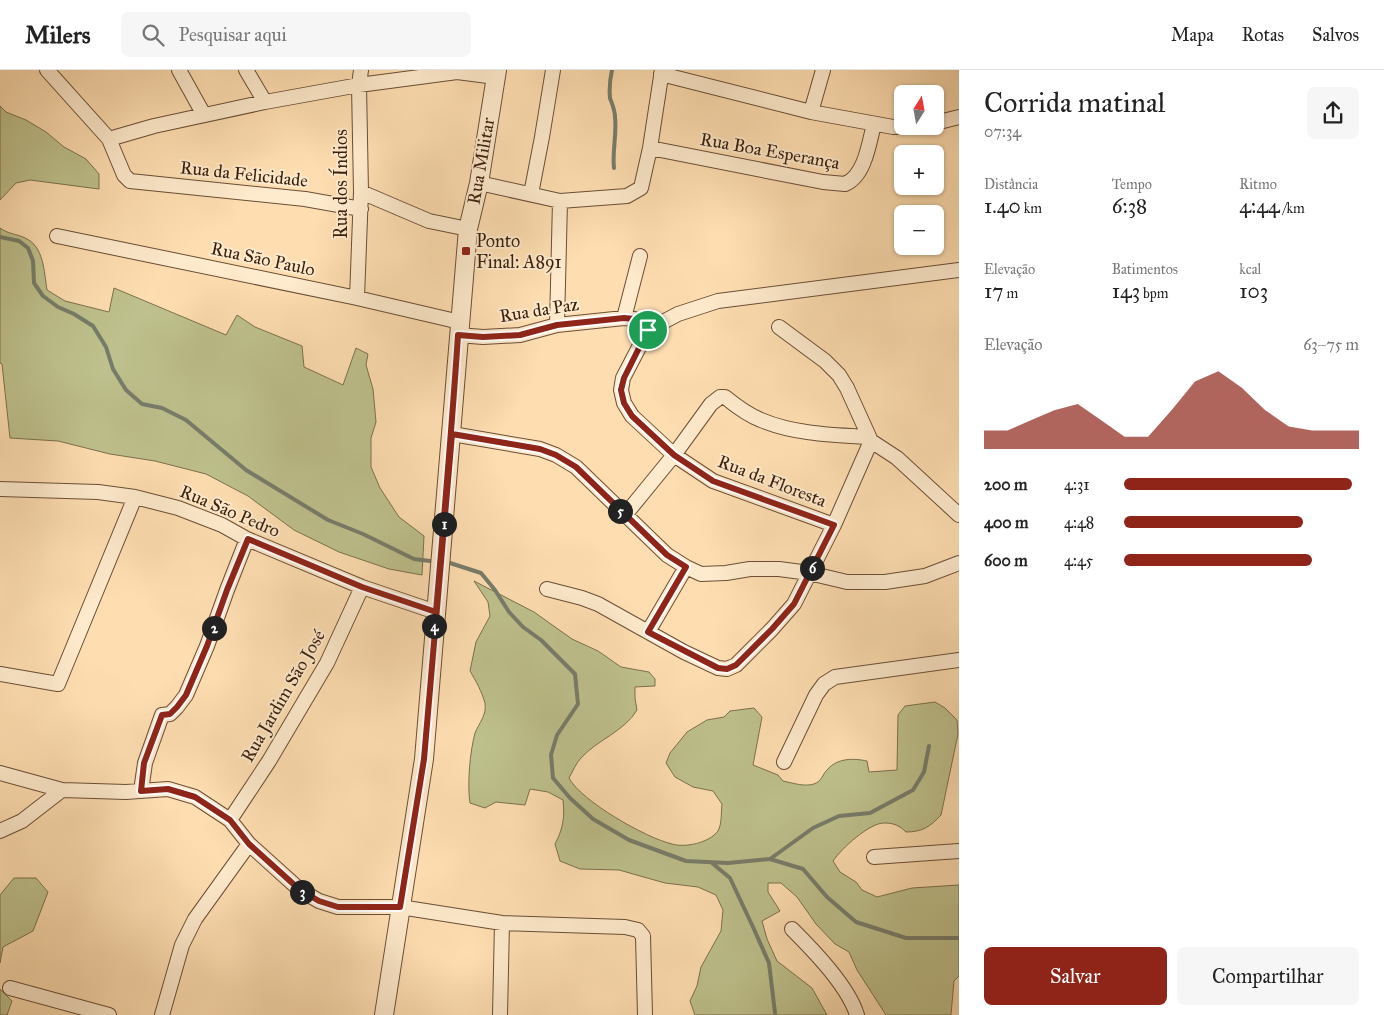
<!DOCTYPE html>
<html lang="pt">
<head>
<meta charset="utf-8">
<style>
	body { margin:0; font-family:"IM FELL Great Primer",serif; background:#f6f6f6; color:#222; height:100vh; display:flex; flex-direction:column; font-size:19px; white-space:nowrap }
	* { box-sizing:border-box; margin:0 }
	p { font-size:16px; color:#767676 }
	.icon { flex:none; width:28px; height:28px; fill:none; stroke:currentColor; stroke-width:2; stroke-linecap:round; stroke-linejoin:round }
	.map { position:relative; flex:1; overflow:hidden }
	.side { display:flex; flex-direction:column; background:#fff; width:425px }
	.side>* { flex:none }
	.needle { width:32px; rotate:11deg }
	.tools { position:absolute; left:894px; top:15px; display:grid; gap:10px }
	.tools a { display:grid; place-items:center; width:50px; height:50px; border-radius:8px; background:#fff; box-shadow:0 1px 4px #0004; font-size:25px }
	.pin { position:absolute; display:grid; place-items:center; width:42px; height:42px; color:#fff; margin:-21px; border:2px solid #fff; border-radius:50%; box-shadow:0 1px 5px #0007 }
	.km { position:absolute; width:25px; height:25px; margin:-12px; border-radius:50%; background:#222; color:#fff; font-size:14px; line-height:25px; text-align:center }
	.round { display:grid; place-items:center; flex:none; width:52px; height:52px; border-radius:8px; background:#f6f6f6 }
	.headline { display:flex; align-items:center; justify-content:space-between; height:85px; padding:0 25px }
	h1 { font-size:28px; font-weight:600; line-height:38px }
	.metrics { display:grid; grid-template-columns:repeat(3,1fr); gap:8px; height:85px; padding:5px 25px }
	.metrics div { display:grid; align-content:center }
	.metrics b { font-size:21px; font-weight:600 }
	.metrics small { font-size:14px; font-weight:400 }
	.metrics p { font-size:14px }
	.chart { height:140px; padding:10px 25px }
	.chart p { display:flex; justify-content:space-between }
	.chart svg { width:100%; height:90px; margin-top:5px; fill:#8f2418; opacity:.7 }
	.button { display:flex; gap:10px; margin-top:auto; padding:10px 25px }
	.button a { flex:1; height:58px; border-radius:8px; background:#8f2418; color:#fff; font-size:20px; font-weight:600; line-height:58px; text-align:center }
	.button a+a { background:#f6f6f6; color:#222 }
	ul { padding:0 25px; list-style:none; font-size:16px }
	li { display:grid; grid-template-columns:80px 60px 1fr; align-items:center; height:38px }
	li i { height:12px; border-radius:6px; background:#8f2418 }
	header { display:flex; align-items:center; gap:30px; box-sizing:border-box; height:70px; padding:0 25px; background:#fff; border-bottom:1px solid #e0e0e0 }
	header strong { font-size:24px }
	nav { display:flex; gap:28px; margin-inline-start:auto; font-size:18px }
	.search { width:350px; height:45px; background:#f6f6f6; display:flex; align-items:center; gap:12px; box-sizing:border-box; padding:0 18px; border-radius:8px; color:#767676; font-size:19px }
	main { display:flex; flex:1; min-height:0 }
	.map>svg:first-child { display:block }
</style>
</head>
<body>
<header>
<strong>Milers</strong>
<div class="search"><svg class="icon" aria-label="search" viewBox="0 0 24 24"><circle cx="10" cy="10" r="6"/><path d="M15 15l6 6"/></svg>Pesquisar aqui</div>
<nav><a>Mapa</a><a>Rotas</a><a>Salvos</a></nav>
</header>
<main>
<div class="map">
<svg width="959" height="945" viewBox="0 0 959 945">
	<rect width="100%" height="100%" fill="#fedeb1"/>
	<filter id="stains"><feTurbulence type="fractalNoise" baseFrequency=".004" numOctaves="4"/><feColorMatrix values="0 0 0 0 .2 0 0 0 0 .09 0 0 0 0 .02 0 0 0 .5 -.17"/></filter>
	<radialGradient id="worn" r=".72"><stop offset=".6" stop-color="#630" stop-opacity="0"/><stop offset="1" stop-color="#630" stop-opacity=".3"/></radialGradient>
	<path fill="#bec18d" stroke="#7c704d" d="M0,36L6,42L26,50L46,62L64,77L86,89L99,104V119L30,110L16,113L0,130Z
		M0,158C8,164 17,164 25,168C44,176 44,202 47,220L65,231L109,242L114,218L226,265L237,245L255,257L302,276L304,297L343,315L356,278L368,284L366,295L373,319L376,352L371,368V397L380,418L399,447L424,466L422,505L389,499L339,482L294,460L248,426L206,404L155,391L110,384L58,371L10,368L2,294L0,293Z
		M474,511L534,542L572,569L598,581L621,597L649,602L655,609V616L635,617V628L637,640C625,661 597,670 581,688C576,693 573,701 569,708C581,731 646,768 672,774C685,778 709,773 718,761C722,754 721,742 722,734L713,721L693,717L675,707L666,693L670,683L687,662L707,650L724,647L730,641L754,638L762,647L753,695L778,705L783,711C793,713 804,717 814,714C822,711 822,705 827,700C837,688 853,688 867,691L869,702L897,700L898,645L905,636L935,632L945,638L957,650L958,664L941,745C930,757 922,762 906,762C900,756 894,753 885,753C870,752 841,779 833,791L840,802L856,812L862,820L877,827L912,818L959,815V906L954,911L951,945H886L857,900L849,882L835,874L816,854L797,827L781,813H768V822L780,841L762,851L767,869L777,891L812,918L827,945H695L690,931L697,916L701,897L721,861L723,840L716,825L698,817L665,813L619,800L580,799L560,791L555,774C563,759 565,747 563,730L548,722L530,719L525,735L496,732L485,738L470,733C467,715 470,681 475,663C479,653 487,645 485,633C482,622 476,611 470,601L476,572L490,546L488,532Z
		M14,808H36L48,822L33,861L3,877L0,893V825Z
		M0,919L12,931L7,945H0Z"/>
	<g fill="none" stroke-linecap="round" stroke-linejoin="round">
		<path stroke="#777d6b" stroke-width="4" d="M612,0C610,9 609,18 610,28C612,34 615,40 615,47C617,65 612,81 614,98
			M0,167L19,171L28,178L33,191L34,213L43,226L58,237L74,244L93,256L106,277L113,299L126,320L142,334L162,338L186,350L246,400L328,450L363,464L414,489L430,491
			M450,493L481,503L495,520L509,542L523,557L541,570L575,604L578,634L557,665L551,685L553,708L570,728L593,749L629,770L686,791L728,793L770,789L803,799L827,827L856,852L906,868H959
			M770,789L813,758L839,746L870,743L913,720L924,702L929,676
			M712,793L730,808L753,857L769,893L775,943"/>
		<g stroke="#6a4e36" stroke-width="16">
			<path id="minor" d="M47,0L109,69L124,105L130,111L305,129L361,139
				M179,0L204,45
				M246,0L265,32
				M661,4L811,42L893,57L920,56
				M811,42L823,0
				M935,53L959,47
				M109,69L154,56L265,32L359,15L457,2L496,7
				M650,78L823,112L845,114C865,106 869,73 874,54
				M479,113L560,131L627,126L641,118L650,78L662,0
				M361,122L429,151L468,159
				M531,124L542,67L553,0
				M57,166L357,228L460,252
				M357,228L361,122L359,15L361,0
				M624,248L640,186
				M557,255L560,131
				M779,257L825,291L839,305L847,318L871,371L897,388L959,445
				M648,260L623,308L621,320L624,333L632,346L674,385L713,411L834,455
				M458,265L483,267L520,265L557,255L624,248L634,249L648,260L678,244L718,231L959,200
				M452,364L540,379L556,385L576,397L667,485L686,497L701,504L726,503L750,499H779L809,503L847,512H885L925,506L959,493
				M0,419L98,422L135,427L178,438L222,455L247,469L362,517L436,542
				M625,445L674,385L711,334L720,327H725C736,336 748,345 761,350C794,364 833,365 868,367
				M547,519L582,528L598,534L684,582L718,598L727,599L736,595L772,559L794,534L834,455L871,371
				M648,562L686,497
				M0,604L58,614L135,427
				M784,692L816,625L824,614L835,607L959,590
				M0,703L62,720L126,722L168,719L195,727L230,750L249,774L300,820L319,831L338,837H400L502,853L625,857L638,860L643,866L645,945
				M141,721L145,693L162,645L170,644L177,637L186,625L207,576L227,520L247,469
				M230,750L269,691L327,593L362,517
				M0,761L22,751L62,720
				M874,787L959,781
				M792,859C814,881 848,916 857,945
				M10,918L109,945
				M162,945L182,875L195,849L249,774
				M500,945L502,853"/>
		</g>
		<g stroke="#6a4e36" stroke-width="20">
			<path id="tertiary" d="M384,945L424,689L468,159L479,113L497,0"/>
		</g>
		<use href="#minor" stroke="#feeacc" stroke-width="14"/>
		<use href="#tertiary" stroke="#feeacc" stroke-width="18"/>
	</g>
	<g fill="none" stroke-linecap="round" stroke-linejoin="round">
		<g stroke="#fff" stroke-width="10">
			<path id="route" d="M648,260L634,249L624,248L557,255L520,265L483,267L458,265C452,357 444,449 436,542L362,517L248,469L227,520L207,576L186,625L177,637L170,644L162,645L144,693L141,721L168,719L195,727L230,750L249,774L300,820L319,831L338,837H400L424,689L452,364L540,379L556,385L576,397L667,485L686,497L648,562L718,598L727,599L736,595L772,559L794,534L834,455L713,411L674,385L632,346L624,333L621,320L624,308L648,260"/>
		</g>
		<use href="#route" stroke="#8f2418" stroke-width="6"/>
	</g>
	<rect fill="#8f2418" stroke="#feeacc" stroke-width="2" x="461" y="176" width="10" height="10" rx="2.5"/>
	<g text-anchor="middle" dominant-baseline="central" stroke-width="4" stroke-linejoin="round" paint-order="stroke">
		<g font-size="18" fill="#391e0d" stroke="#feeacc">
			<text transform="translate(770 81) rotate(10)">Rua Boa Esperança</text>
			<text transform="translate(481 91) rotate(-80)">Rua Militar</text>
			<text transform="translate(244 104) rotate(6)">Rua da Felicidade</text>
			<text transform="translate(341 114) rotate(-90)">Rua dos Índios</text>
			<text transform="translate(263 189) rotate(12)">Rua São Paulo</text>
			<text transform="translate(539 240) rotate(-9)">Rua da Paz</text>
			<text transform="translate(772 411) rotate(21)">Rua da Floresta</text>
			<text transform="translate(230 441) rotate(23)">Rua São Pedro</text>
			<text transform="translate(283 626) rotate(-60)">Rua Jardim São José</text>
		</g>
		<g font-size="18" fill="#391e0d" stroke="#feeacc" text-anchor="start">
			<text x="476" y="171">Ponto<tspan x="476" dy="21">Final: A891</tspan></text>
		</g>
	</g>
	<rect width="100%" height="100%" filter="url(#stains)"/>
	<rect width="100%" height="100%" fill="url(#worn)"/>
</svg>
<div class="tools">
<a><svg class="needle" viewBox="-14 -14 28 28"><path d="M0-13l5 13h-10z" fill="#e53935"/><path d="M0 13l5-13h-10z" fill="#767676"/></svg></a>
<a>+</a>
<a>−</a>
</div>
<div class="pin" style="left:648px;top:260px;background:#1e9e55"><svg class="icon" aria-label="arrive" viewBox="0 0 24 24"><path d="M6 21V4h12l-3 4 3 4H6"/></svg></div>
<b class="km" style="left:444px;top:454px">1</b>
<b class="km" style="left:214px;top:558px">2</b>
<b class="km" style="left:302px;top:822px">3</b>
<b class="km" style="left:434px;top:556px">4</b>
<b class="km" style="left:620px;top:441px">5</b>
<b class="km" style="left:812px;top:498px">6</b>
</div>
<section class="side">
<div class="headline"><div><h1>Corrida matinal</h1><p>07:34</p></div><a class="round"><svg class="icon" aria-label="share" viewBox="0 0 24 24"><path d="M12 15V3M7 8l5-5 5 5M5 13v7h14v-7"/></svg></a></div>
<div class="metrics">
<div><p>Distância</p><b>1.40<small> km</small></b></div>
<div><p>Tempo</p><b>6:38</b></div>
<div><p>Ritmo</p><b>4:44<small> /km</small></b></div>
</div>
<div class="metrics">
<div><p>Elevação</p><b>17<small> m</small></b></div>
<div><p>Batimentos</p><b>143<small> bpm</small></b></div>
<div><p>kcal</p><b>103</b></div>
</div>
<div class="chart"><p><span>Elevação</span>63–75 m</p>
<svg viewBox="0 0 160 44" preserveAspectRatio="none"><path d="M0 44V35L10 35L20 30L30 25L40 22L50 30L60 38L70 38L80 25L90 11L100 6L110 14L120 25L130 33L140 35L150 35L160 35V44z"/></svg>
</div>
<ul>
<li><b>200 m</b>4:31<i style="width:97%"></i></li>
<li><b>400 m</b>4:48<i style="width:76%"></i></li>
<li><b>600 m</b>4:45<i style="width:80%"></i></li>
</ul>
<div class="button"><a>Salvar</a><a>Compartilhar</a></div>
</section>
</main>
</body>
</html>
